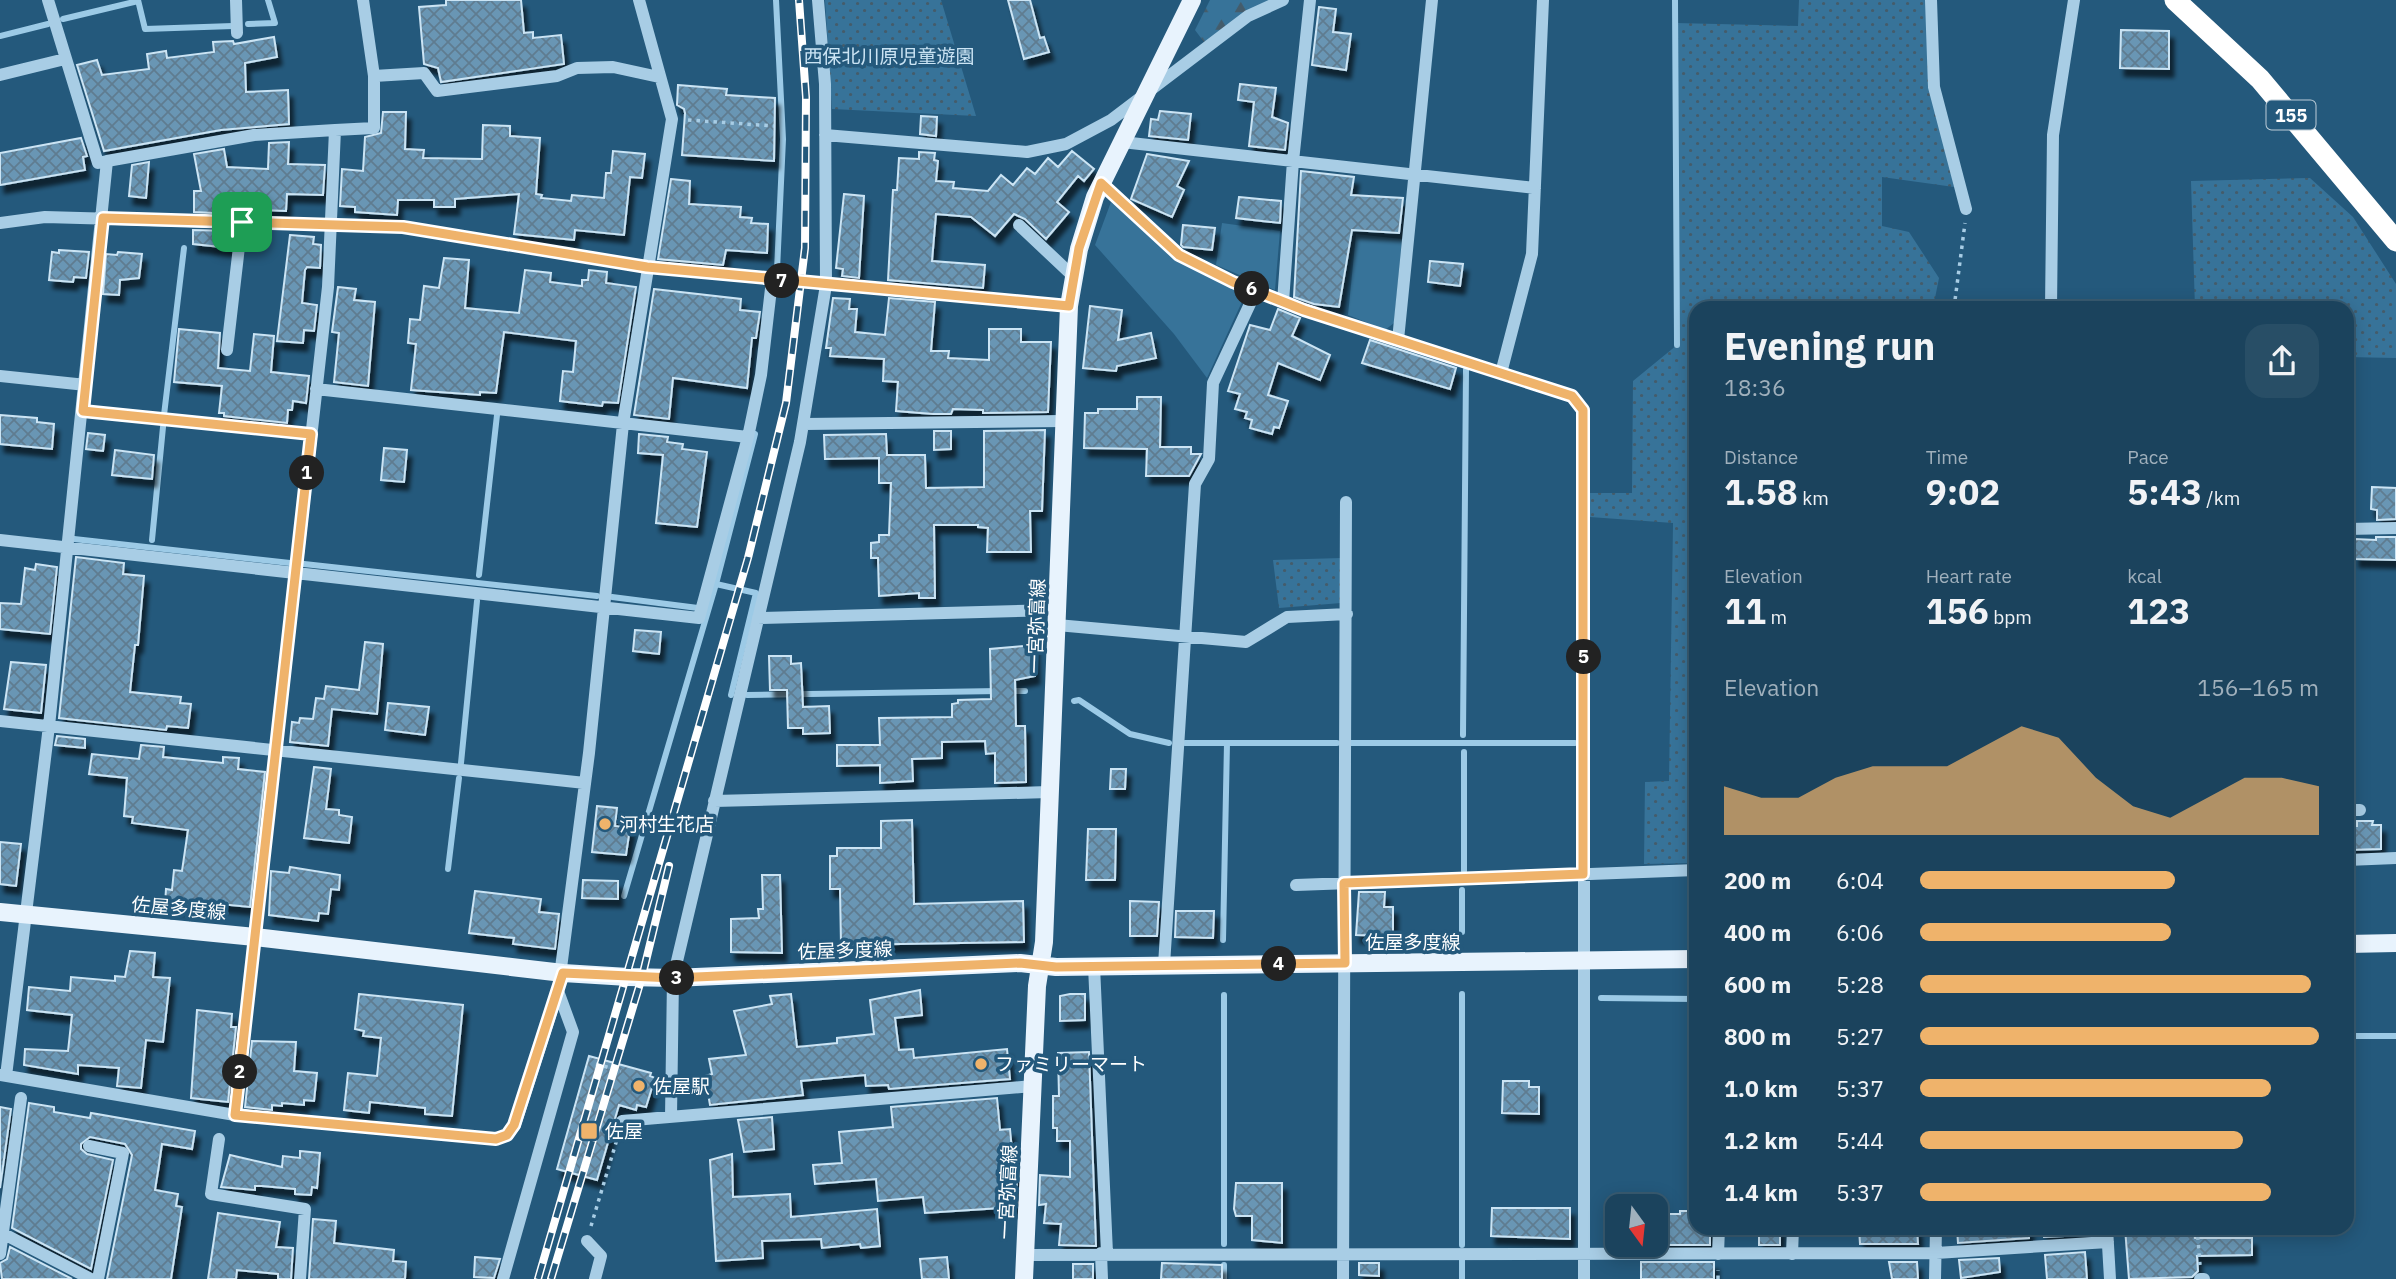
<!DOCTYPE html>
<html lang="en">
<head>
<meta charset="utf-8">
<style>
	body { margin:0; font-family:"IBM Plex Sans","Noto Sans JP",sans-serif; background:#284e66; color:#f1f3f6; height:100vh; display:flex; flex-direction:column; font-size:26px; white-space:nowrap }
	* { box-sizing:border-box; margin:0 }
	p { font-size:23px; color:#a0b0bc }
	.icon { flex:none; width:38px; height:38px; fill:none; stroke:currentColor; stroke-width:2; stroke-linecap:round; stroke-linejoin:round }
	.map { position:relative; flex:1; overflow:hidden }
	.side { position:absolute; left:1689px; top:301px; width:665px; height:934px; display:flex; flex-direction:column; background:#1b435d; border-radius:21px; box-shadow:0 4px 18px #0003,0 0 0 2px #395c72 }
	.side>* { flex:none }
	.needle { width:46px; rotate:165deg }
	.tools { position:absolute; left:1605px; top:1194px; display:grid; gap:14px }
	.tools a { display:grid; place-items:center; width:63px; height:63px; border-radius:14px; background:#1b435d; box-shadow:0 4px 18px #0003,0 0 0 2px #395c72; font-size:35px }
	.pin { position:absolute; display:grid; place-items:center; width:60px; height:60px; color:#fff; margin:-30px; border-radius:14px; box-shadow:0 4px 10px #0006 }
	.km { position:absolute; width:35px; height:35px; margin:-18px; border-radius:50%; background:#222; color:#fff; font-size:19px; line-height:35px; text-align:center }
	.round { display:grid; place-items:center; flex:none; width:74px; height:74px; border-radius:21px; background:#284e66 }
	.head { display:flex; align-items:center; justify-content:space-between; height:119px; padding:0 35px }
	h1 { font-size:38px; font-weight:700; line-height:52px }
	.figures { display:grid; grid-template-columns:repeat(3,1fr); gap:10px; height:119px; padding:7px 35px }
	.figures div { display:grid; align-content:center }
	.figures b { font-size:35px; font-weight:700 }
	.figures small { font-size:19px; font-weight:400 }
	.figures p { font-size:19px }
	.chart { height:196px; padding:14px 35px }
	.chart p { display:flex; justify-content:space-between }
	.chart svg { width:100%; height:126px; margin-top:7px; fill:#efb36b; opacity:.7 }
	ul { padding:0 35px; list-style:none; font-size:23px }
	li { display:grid; grid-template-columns:112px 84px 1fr; align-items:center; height:52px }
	li i { height:18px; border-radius:9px; background:#efb36b }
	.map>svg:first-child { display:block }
</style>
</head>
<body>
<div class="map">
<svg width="2396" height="1279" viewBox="0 0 2396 1279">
	<defs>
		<pattern id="grass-dots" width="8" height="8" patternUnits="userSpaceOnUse" patternTransform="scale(1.75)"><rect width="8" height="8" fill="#377399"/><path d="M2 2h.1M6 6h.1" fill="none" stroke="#445c6b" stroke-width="1.8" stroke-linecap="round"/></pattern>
		<pattern id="forest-firs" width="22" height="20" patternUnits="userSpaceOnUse" patternTransform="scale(1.75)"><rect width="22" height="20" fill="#377399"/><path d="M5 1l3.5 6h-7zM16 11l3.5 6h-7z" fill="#445c6b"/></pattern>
		<pattern id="building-cross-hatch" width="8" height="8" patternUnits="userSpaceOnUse" patternTransform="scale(1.75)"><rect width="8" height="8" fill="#6996b4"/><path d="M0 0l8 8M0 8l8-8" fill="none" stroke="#5f7c90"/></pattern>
		<filter id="shadow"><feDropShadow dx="4.5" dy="8" stdDeviation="2" flood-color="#0009"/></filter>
	</defs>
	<rect width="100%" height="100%" fill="#24597c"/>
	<path fill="url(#grass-dots)" d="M825,0H941L976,116L832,109Z
		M1799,0H1926L1954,187L1882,177V226L1909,232L1939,278L1933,308H1696V863L1644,864L1645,782L1669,781L1673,523L1590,517L1589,493H1632L1633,381L1677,345L1675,23L1798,26Z
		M2310,178L2353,217L2396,284V358L2347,357V308H2195L2191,181Z
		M1342,558L1341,603L1279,608L1273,560Z"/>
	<path fill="url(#forest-firs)" d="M1210,0H1272L1204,42L1195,30Z"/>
	<path fill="#377399" d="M1111,202L1175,259L1246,293L1207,378L1174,334L1095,245Z
		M1222,223L1280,231L1275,290L1216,265Z
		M1356,234L1402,239L1394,323L1385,330L1348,315Z"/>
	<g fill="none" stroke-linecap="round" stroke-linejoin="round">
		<path stroke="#9ccae6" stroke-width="6" d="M138,0L145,29L233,26
			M776,0L783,139L777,270
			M1675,0L1677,345
			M63,19L138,1
			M248,24L275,23L268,0
			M0,36L48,24
			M164,415L184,248
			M74,539L290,563
			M152,540L163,427
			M304,564L597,596
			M479,575L497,415
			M716,584L756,593L731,695
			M612,597L698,608
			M1010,691H1025
			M747,695L999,691
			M1074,701L1079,700L1130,734L1169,743
			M1463,735L1466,370
			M1185,743H1337
			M1350,743H1575
			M461,763L477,601
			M448,869L459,778
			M1464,871V752
			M624,896L716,584L755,434
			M1462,932V890
			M1223,940L1227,743
			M1601,998L1696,999
			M2347,1036H2396
			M1224,1244V995
			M1462,1245V994
			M1224,1279V1265
			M1462,1279V1260"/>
	</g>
	<path fill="url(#building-cross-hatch)" stroke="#cbe4f4" stroke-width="2" filter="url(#shadow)" d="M446,0H521L524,33L533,32V38L561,35L564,64L441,82L438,68L424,64L419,7L446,5Z
		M1008,0H1030L1040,38L1044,37L1049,52L1024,59Z
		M1319,7L1336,9L1333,32L1351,34L1346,70L1312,65Z
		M2121,30L2169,31V69L2120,68Z
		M274,37L277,57L245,63L246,92L288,90L289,124L221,130L104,151L77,65L97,60L102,75L149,69L147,54L166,51L167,58L214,52L213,42L233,41L234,44Z
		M1240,84L1276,88L1272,117L1288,123L1285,150L1249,146L1254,102L1238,100Z
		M678,85L727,89L726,95L775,98L774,161L682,155L685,113L684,109L677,105Z
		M1160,111L1191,114L1188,140L1149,136L1151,119L1158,120Z
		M383,112H406L405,149L424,150L423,158L482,159L483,125L510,126V136L540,138L536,194L542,195L541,198L571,201L572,195L604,198L606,173H611L613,151L645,154L642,178L630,177L624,235L575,230L574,240L514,234L519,194L455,199V207H434V200H398L397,215L355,212V207L340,206L342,169L363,171L365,137L381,133Z
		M921,116L937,117L936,136L920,134Z
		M81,138L87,156L83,157L85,170L0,185V153Z
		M289,142L288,164L325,165L323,195L287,194L286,211L234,209L233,214L194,212V191H201L194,154L224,149L227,167L268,169L269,143Z
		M1072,151L1094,169L1084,181L1078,176L1057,202L1069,212L1046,239L1025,219L1014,214L995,236L971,217L936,214L932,261L985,265L983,288L888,280L893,190H897L899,158L919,159V152L935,153L934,160L938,161L936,181L954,182L953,188L988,191L1001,175L1013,185L1027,168L1035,174L1048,158L1058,167Z
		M1147,154L1189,161L1177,186L1184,190L1172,217L1131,199Z
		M149,162L146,198L129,196L132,165Z
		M1301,171L1354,177L1351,195L1403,198L1399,233L1352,230L1339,307L1314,304L1294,297Z
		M671,179L690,181L689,204L741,207L740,217L752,218L751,223L768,224L767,253L726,250L723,265L658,259Z
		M844,194L864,196L859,278L842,276L843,269L836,268Z
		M1239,197L1281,201L1280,223L1236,218Z
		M1183,225L1215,228L1212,250L1183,247L1181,245Z
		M193,230L232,231L230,248L193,244Z
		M290,235L314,237L313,244L321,245L320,268L307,267L305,270L302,303L317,305L314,331L304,330L303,343L277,341Z
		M59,250L89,252L86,278L74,277L73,282L49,280L52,252L59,253Z
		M118,252L142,254L139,278L120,280L119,295L103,294L106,254L117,255Z
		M444,258L469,260L465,308L519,313L525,270L551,273L550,282L582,286V280H588L589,270L607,272L606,283L636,287L618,403L603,402L602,406L560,401L563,371L573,372L576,341L504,332L496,393L480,392V395L411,390L416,344L408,343L410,319L420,320L424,286L439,288Z
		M1430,261L1463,264L1460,286L1428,282Z
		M338,287L356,289L354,300L375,302L368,386L334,382L339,333L332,332Z
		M654,289L741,299L740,310L760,312L756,338H752L747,388L673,378L669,419L634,415Z
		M833,298L850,299L849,309H857L855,332L885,335L889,298L935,302L931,351H949L948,358L989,360V329H1021V342H1051L1048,412L983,413V410L953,409L951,414H933L896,411L898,382L883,381L884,359L830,356L831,348H826Z
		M1090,306L1122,310L1118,340L1151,333L1156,358L1117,366L1116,371L1083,368Z
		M1278,309L1300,318L1292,336L1330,355L1320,380L1278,363L1268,395L1288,401L1279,428L1274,427L1272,434L1250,428L1252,420L1245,418L1247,412L1235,409L1240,394L1228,391L1250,325L1270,330Z
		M179,329L220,333L218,368L250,371L254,334L274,336L271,372L309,376L306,403L293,401L292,410H288L287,423L224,416V413H219L222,386L174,382Z
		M1370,340L1456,368L1450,389L1362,363Z
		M1137,397H1161L1160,447H1191V454H1201L1189,476H1146L1147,449L1084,448L1085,413H1098V409H1137Z
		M0,415L37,418V422L54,424L52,449L0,444Z
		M1045,430L1042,511H1030L1031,552H987L988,528L978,527V525H934L935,598H919V593L879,596L878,558H871V543L879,542V535H889L891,483H879V458L825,459L824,435L886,434L887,455H925L926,488L984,487V431Z
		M934,431H951V449L934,450Z
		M88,433L105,435L103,451L86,449Z
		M639,434L668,437L667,442L683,444L682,449L707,452L697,527L656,523L663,455L638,453Z
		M384,448L407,450L404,482L381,480Z
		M115,450L154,455L152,479L112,475Z
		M2372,487L2396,488V519L2377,520V510L2371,509Z
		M2376,537H2396V560L2355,559V539L2376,540Z
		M76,557L124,563L123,574L144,576L138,645H135L130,692L181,697L180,703L191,704L188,728L167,726L166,730L59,718Z
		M36,564L57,567L50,634L0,629V603L21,604L25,568L35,570Z
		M635,630L661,632L659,654L633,651Z
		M365,642L383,644L377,714L332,709L328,746L290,742L292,722L299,723L300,718L313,719L316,698L324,699L326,686L359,690Z
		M1034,645L1035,676L1015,680L1016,726H1025L1026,782L995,783V753L986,754L985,741L942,742V758L912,759L913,781L880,783V765L837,766V745H880L879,718L952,717V704L958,703V700L991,699L990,649Z
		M769,656H791V664L801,663L803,707L829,706L830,733L803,734V728H788L787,690H770Z
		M11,662L46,665L41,713L4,709Z
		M388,703L429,707L425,735L385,730Z
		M57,736L85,739V748L55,745Z
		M141,745L164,747L163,757L223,763V757L239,758L238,769L265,772L250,907L199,902V908L165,905L166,889L172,890L174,870L182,871L188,830L132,823L133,817L124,816L127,778L89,774L92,754L139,759Z
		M314,767L331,769L326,809L339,810V815L352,817L349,843L304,838Z
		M1111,769H1126L1125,789H1110Z
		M597,806L617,808L615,826L630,828L626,855L592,852Z
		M912,820L914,904L1023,901L1024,942L841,945L840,889H830V856H837V848H881V821Z
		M2357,821H2373L2372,825H2381V849L2347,850V826H2357Z
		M1088,829H1116L1115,880H1086Z
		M0,842L21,844L16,886L0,884Z
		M290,867L340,875L339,890L331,889L328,914L319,913L318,921L269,915L271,871L289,873Z
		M762,875H780L782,953L731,952V919L759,918L758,909H763Z
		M583,880L618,881V899L582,898Z
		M475,891L541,899L539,912L559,914L555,949L513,944L514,938L469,933Z
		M1359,892H1385L1384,907H1393V936L1356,935Z
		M1130,901L1159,902L1157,936H1130Z
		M1176,911H1214L1213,938L1175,937Z
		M130,951L155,953L153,977L170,978L163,1042L146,1040L141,1088L117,1086L119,1068L78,1065V1074L24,1065L25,1049L68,1051L72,1015L27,1010L29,987L70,991L71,977L115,981V976L125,977Z
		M920,990L922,1015L895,1018L899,1050L913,1049L914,1058L1007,1049L1010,1079L889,1089L888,1085L866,1086L865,1075L801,1081L803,1095L710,1105L705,1076L712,1074L709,1059L746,1055L734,1011L772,1004L770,996L791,994L797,1047L837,1043V1038L874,1034L870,1000Z
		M359,994L463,1005L452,1116L425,1114V1108L370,1102L369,1113L344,1110L348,1073L377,1076L381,1038L363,1036L364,1031L355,1029Z
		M1070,994H1085V1020L1060,1021V996Z
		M197,1010L232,1014L231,1027H236L228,1102L191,1098Z
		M252,1041L296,1042L294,1071L317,1073L314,1101L304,1100V1105L282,1103V1106L272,1105V1110L245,1107Z
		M1089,1052L1096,1246L1059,1245L1061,1224L1044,1223L1046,1204L1039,1205L1040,1175L1070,1177V1141H1057V1128H1053V1096H1059L1058,1053Z
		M589,1056L651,1073L650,1076L655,1078L646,1107L637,1105L636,1110L619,1105L597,1180L557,1169Z
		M1503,1081H1529V1087H1539V1114L1502,1113Z
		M997,1098L1000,1130L1010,1129L1014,1173H1017L1016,1207L925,1213L923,1197L878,1201L876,1179L815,1184L813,1165L842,1163L839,1132L893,1127L891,1107Z
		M29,1103L54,1107V1112L90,1118L91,1113L195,1131L192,1149L162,1144L159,1165L155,1190L178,1194L176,1206L182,1207L171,1279H107L132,1155L125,1144L90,1137L81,1144V1149L87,1154L113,1160L91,1269L12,1228Z
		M0,1107L11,1109L0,1188Z
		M772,1117L774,1149L744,1152L738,1120Z
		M300,1151L320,1153L317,1188L312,1187L311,1195L295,1194V1189L262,1186H255V1190L221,1187L230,1155L282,1167L283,1156L300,1158Z
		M732,1154L733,1197L790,1194L791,1217L877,1209L880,1246L861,1248L860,1244L822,1248L821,1239L762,1241L763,1258L716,1261L710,1160Z
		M1236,1183H1282V1243L1252,1240V1216H1236L1234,1209Z
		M1492,1208H1570V1239L1491,1236Z
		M1680,1211H1696V1228H1710V1245H1641L1656,1244V1229H1668V1214H1680Z
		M218,1213L280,1222L276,1247L293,1248L291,1279H278V1274L237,1270L236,1279H208Z
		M313,1219L336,1221L334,1243L394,1250L393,1261L406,1262L405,1279H309Z
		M1759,1228H1780V1245H1759Z
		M1859,1228H1917L1918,1244H1860Z
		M1957,1228H2029V1238L1958,1243Z
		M2043,1228H2083L2084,1235L2044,1237Z
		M2125,1228H2193L2195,1238H2252V1255L2197,1256L2198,1271L2192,1277L2129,1279Z
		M10,1247L72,1279H2L0,1263L7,1259Z
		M2085,1252L2087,1279H2047L2045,1255Z
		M475,1257L500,1259L494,1278L474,1277Z
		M947,1257L949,1279H922L920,1259Z
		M1999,1258L2000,1272L1961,1278L1959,1260Z
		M1641,1262H1714V1279H1641Z
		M1889,1262H1917L1918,1279H1892Z
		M1162,1263L1222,1265V1279H1161Z
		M1359,1263H1379V1276L1359,1275Z
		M1073,1264H1093V1279H1073Z"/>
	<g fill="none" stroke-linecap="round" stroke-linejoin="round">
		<path stroke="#a8cde5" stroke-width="3.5" stroke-dasharray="3.5 5" stroke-linecap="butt" d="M688,120L774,126
			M1954,308L1965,223
			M596,1064L621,1071
			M591,1226L618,1136
			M2197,1228L2200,1265
			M1718,1279V1270"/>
		<path stroke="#a8cde5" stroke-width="12" d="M236,0L237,33
			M1543,0L1532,254L1501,373L1572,396L1583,410L1584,425V1279
			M1931,0L1934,87L1966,209
			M0,75L65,59
			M374,76L424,73L437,91L557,76L577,68L613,67L659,77
			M825,135L1027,152L1066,144L1111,120L1248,16L1283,0
			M1122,142L1535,188
			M107,161L254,135L335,130
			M1101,183L1179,255L1233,282L1304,310L1501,373
			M0,223L45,217L403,227L647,267L1069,306
			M1019,225L1074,277
			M1283,302L1293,161L1310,0
			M2051,308L2053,135L2074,0
			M1398,340L1432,0
			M227,350L242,221
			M0,376L86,385
			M83,411L311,434
			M804,424L1064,421
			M748,437L761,375L772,280
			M2347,529L2396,528
			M0,540L699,618L748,437L316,389
			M758,618L1058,610
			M1057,625L1246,642L1287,617L1347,614
			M0,721L585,783
			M714,801L1049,792
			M2347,810H2360
			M2347,860L2396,858
			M1296,885L1696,870
			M1164,965L1195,484L1209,459L1213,383L1256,291
			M1094,966L1107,1253
			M1,1075L235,1115L496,1139L507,1135L515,1125L558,991
			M6,1076L49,726L107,161L98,163L48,0
			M235,1115L328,287L335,130L374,128V76L363,0
			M671,1117L673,978L800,442L826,285L825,84L818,0
			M622,1121L1033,1086
			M219,1139L211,1194L305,1209L300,1279
			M89,1146L123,1153L98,1279
			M2107,1228L2110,1279
			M0,1232L91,1279
			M587,1241L601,1256L595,1279
			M1101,1253L1102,1279
			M0,1254L21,1098
			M1718,1254L1719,1228
			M1792,1254L1793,1228
			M1025,1255L1936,1253L2108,1242
			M503,1279L573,1032L558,991L589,753L623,424L672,119L639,0
			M1343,1279L1346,502
			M1935,1279L1936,1228
			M2200,1279H2204"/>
		<path stroke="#e8f3fd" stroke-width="18" d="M0,912L255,937L563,973L628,977L673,978L1020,963L1056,967L1696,959
			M2347,944L2396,943
			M1024,1279L1037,986L1044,942L1069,306L1079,249L1095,197L1192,0"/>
		<path stroke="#fff" stroke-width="21" d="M2175,0L2260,79L2396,241"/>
		<g stroke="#fff" stroke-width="8">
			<path id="rail" d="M538,1279L748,558L786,403L805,248L806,97L799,0
				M551,1279L642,977L669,866"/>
		</g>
		<use href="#rail" stroke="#24597c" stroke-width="5" stroke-dasharray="16" stroke-linecap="butt"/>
	</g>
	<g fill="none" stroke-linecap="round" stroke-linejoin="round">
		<g stroke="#fff" stroke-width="14">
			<path id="route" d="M1101,183L1179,255L1233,282L1304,310L1572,396L1583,410V874L1344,883L1345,963L1056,967L1020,963L673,978L563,973L514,1125L507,1135L496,1139L235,1115L311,434L83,411L103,218L403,227L647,267L1069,306L1079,248Z"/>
		</g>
		<use href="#route" stroke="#efb36b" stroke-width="9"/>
	</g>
	<g fill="#efb36b" stroke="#24597c" stroke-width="2.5">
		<circle cx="605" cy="824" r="7"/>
		<circle cx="981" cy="1064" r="7"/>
		<circle cx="639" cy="1086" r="7"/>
		<rect x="580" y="1122" width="18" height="18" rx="3.5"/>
	</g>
	<g text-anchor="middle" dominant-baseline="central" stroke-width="7" stroke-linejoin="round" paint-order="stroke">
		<rect fill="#24597c" stroke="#bdcdd8" stroke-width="2" x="2266.5" y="100.5" width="49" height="29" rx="5"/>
		<g font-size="18" font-weight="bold" fill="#fff">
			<text x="2291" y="115">155</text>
		</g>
		<g font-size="19" fill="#cbe4f4" stroke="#24597c">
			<text x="889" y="56">西保北川原児童遊園</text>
		</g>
		<g font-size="19" fill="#fff" stroke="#24597c">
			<text transform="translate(1036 626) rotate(-88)">一宮弥富線</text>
			<text transform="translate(179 908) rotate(5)">佐屋多度線</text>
			<text x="1413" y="942">佐屋多度線</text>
			<text transform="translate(845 950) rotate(-2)">佐屋多度線</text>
			<text transform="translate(1007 1192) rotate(-87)">一宮弥富線</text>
		</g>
		<g font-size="19" fill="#fff" stroke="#24597c" text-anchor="start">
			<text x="619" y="824">河村生花店</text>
			<text x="995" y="1064">ファミリーマート</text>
			<text x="653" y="1086">佐屋駅</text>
			<text x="605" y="1131">佐屋</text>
		</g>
	</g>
</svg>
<div class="tools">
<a><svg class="needle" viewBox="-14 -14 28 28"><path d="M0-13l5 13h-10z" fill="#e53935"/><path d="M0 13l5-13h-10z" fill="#a0b0bc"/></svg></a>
</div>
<div class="pin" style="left:242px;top:222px;background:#1e9e55"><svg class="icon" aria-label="arrive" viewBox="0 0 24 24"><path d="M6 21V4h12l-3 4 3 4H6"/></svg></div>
<b class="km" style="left:307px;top:473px">1</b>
<b class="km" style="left:240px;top:1072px">2</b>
<b class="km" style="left:677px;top:978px">3</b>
<b class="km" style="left:1279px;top:964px">4</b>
<b class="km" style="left:1584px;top:657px">5</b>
<b class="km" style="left:1252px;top:289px">6</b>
<b class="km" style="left:782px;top:281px">7</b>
<section class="side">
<div class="head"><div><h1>Evening run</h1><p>18:36</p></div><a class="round"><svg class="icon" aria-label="share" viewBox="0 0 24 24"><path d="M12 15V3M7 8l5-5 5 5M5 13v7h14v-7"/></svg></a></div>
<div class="figures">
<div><p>Distance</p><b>1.58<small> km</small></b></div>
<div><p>Time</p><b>9:02</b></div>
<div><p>Pace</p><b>5:43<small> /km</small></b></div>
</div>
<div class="figures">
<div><p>Elevation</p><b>11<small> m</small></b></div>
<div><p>Heart rate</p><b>156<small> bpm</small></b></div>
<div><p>kcal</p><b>123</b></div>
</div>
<div class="chart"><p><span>Elevation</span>156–165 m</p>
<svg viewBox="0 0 160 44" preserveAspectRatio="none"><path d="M0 44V27L10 31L20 31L30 24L40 20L50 20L60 20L70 13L80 6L90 10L100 24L110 34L120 38L130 31L140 24L150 24L160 27V44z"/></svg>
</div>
<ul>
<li><b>200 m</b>6:04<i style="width:64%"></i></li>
<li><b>400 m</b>6:06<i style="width:63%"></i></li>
<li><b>600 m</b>5:28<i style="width:98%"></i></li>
<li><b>800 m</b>5:27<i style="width:100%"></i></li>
<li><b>1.0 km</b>5:37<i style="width:88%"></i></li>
<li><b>1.2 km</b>5:44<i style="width:81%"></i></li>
<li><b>1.4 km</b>5:37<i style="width:88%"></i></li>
</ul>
</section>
</div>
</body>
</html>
